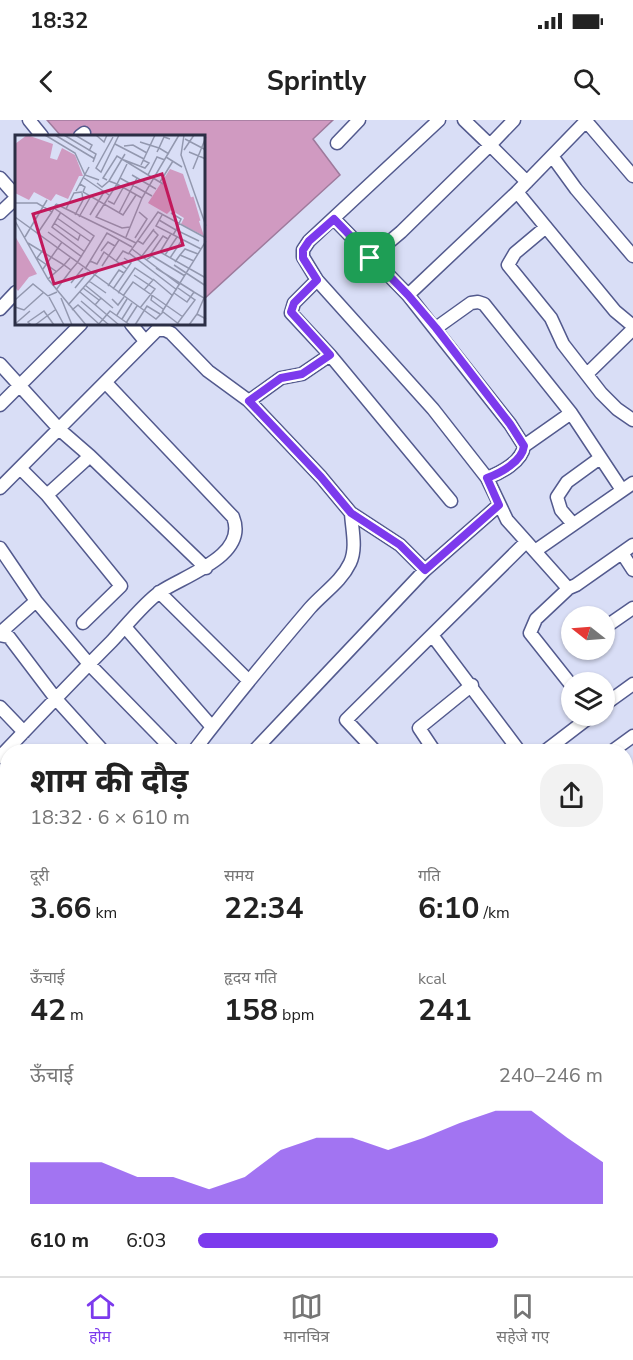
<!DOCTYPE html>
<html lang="hi">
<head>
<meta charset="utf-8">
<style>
	body { margin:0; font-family:"Nunito Sans","Noto Sans Devanagari",sans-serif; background:#f2f2f2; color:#222; height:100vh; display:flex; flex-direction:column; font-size:22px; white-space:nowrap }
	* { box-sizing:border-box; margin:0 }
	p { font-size:20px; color:#767676 }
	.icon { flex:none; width:33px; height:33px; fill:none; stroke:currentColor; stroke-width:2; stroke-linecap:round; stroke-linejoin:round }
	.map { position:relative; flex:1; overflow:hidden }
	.side { position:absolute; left:0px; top:624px; width:633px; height:532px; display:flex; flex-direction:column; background:#fff; border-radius:24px 24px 0 0; box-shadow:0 2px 4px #0004 }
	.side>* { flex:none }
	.needle { width:39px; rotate:287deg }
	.fabs { position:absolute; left:561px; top:486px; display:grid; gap:12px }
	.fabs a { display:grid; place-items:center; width:54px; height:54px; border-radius:50%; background:#fff; box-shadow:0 2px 4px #0004; font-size:30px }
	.pin { position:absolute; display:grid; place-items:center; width:51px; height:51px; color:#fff; margin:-26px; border-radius:12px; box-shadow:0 3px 9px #0006 }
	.round { display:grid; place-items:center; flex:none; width:63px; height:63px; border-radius:24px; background:#f2f2f2 }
	.overview { display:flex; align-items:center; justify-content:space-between; height:102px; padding:0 30px }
	h1 { font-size:33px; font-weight:700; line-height:45px }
	.stats { display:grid; grid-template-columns:repeat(3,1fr); gap:9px; height:102px; padding:6px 30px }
	.stats div { display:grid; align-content:center }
	.stats b { font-size:30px; font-weight:700 }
	.stats small { font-size:16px; font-weight:400 }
	.stats p { font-size:16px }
	.chart { height:168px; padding:12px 30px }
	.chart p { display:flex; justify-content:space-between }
	.chart svg { width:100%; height:108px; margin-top:6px; fill:#7c3aed; opacity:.7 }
	ul { padding:0 30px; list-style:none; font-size:20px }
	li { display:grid; grid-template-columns:96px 72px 1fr; align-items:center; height:45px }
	li i { height:15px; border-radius:8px; background:#7c3aed }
	.status { display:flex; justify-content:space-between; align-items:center; height:42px; padding:0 30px; background:#fff; direction:ltr }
	.status svg { height:16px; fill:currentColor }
	header { display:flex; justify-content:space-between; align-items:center; height:78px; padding:0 30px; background:#fff; font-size:27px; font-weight:700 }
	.menu { display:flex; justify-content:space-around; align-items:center; height:84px; border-top:2px solid #e0e0e0; background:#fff; font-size:16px; color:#767676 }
	.menu a { display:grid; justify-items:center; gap:3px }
	.menu .selected { color:#7c3aed }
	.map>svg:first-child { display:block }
</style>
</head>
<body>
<div class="status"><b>18:32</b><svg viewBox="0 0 49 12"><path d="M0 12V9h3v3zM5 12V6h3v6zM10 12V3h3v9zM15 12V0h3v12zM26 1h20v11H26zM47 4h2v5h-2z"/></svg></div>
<header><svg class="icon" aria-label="back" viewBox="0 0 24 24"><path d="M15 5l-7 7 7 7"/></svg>Sprintly<svg class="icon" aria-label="search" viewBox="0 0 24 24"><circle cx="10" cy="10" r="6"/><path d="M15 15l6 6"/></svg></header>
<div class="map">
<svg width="633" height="1156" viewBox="0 0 633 1156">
	<rect width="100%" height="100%" fill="#d9def6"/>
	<path fill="#d09ac1" stroke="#9e7a9c" stroke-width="1.5" d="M47,0H333L313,19L340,55L204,179V16H61Z"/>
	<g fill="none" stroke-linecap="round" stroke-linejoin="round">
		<g stroke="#535a8e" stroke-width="15">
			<path id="street" d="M29,0L42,16
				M439,0L309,121L303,130V137L317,160L433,289L487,358L507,400L566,466L569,468L576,465L633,425
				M464,0L490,25L514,0
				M586,1L633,56
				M80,16L84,13
				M337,23L359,0
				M552,36L576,69L633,136
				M0,58L16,76
				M517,72L615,191L633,206
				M0,93L16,78
				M334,99L408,175L517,72L587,0
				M546,107L515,133L508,145L551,198L563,224L601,273L617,289L633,300
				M370,138L401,112L490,25L527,62
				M317,160L294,183L291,193L330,235
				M408,175L510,304L524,326C522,342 500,353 487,358
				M0,189L16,172
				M131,204L145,221
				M436,208L471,183L478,182L484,184L571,293L622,370
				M0,244L60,310L90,336L206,448
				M587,254L633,209
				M249,281L281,258L302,254L330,235L451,381
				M0,285L81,204
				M524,326L571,293
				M21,349L47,375L121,466L83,503
				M0,368L157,210H165L171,213L208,251L249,281L321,357L351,393L400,425L425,450
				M47,375L90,336
				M573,404L561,390L557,377L567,362L600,338
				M0,428L36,481L89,544L175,632
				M535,431L633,363
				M622,433L633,450
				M569,468L536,499L530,513L572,566
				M159,472L248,560
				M125,507L212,607
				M604,508L633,488
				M0,513L36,481
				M0,515L9,517L56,579L104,632
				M432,515L520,632
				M604,585L633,564
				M0,587L24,612
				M193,632C231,582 270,535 310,488C323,473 341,462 350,443C357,428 352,410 351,393
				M253,632L425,450L499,385
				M376,632L346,600L525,423
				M435,632L419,608L472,565
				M544,632L591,596
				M611,632L633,616
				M0,637C37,598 74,559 112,521C125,507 145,482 160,472C183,456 249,436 233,397L106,263
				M626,672L633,667
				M626,681L633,691
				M0,724L8,717
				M0,760L8,766
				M626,779L633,788
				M0,831L8,838
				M626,840L633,834
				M626,862L633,873
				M0,921L8,913
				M0,957L8,963
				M626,959L633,970
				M0,1026L8,1035
				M626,1069L633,1078
				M0,1087L8,1095
				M74,1149L80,1156
				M161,1149L167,1156
				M443,1149L449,1156
				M558,1149L561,1156
				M193,1156L202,1149
				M330,1156L339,1149
				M463,1156L472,1149"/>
		</g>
		<use href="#street" stroke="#fff" stroke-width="12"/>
	</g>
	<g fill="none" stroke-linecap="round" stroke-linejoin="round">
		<g stroke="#fff" stroke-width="12">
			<path id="route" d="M334,99L408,175L436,208L510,304L524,326C522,342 500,353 487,358L499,385L425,450L400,425L351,393L321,357L249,281L281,258L302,254L330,235L291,192L294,183L317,160L303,138V130L309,121Z"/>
		</g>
		<use href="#route" stroke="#7c3aed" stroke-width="8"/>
	</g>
	<g transform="translate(15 15)">
		<rect width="190" height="190" fill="#d9def6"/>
		<path d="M12,0L38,9L35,23L42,25L47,13L60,20L68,41H64L53,64L41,59L36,66L19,57L14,65L0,58V9ZM155,34L168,39L189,101L166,89L169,83L156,75L152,79L133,68ZM0,101L22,139L14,142L3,156L0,152Z" fill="#d09ac1"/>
		<path fill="none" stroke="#d09ac1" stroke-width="3" d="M177,62L184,86"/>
		<path fill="none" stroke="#9398af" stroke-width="1.5" d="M30,0L60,18L70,40L84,45M40,0L80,24M49,0L81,19L78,27M60,0L77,10L74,16M81,0L89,7L92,0M169,0L166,20L191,91M98,2L81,33L86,37L104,0M170,4L191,15M125,7L144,13L142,17M100,9L129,24M109,11L118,10L132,18M169,15L179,0M174,17L191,24M154,19L144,13L149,2L155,4M151,22L167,32M109,25L130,33L134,28L128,25M126,30L140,0M178,34L191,2M117,40L141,54M133,40L142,22L150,25M69,43L94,60M105,43L137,61M92,45L88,43L102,21L148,49M94,46L102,49L112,29M145,47L158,26M82,48L87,52L94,46L110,19M65,49L70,52L68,57L108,80L121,60M61,56L74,32M93,66L99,69L108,53M0,68H22L37,77L39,73M41,69L121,108M41,69L39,73L79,101L62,128M51,74L59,58L67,57M46,77L37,92L70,117M104,78L122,43M156,78L166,84L161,95L184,106M60,80L68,65L67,58M75,80L89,57M147,80L141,91L186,114M0,82L130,176L141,184L148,177L165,190M64,82L76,61M42,83L76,107M144,85L161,95L158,100M0,86L33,144L71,190M39,88L63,105L65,100M115,92L107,93L81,82L102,49L127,63M33,97L67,122M22,99L37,77M156,99L145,117L191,143M10,102L32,65M111,102L127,63L164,0M120,103L132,84L124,77M123,106L128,109L139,94M13,108L49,130L55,123M117,114L165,150M28,115L22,123L42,137M86,116L93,107L100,111M135,120L148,101L153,104M150,120L162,102M165,120L170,114L183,119M127,121L143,100L138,95M155,123L167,105M131,125L137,121L170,141M75,126L92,98L117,112M101,126L108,116L114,119M160,127L165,120L179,126M159,130L191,151M87,131L104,105M141,133L179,157M28,134L47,107M70,134L75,126L82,129L89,117L112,134M119,140L140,154L125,173M33,144L49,130L56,135L62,128M138,144L158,161M74,146L91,158M56,148L68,133M70,150L86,163M93,151L104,135L109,138M60,153L73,137M68,153L84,165M98,154L116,128L109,123M41,155L56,135M162,155L114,118L143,77L191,103M65,157L104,190M103,158L120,133L138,145L129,155M159,158L172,167L179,157L189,163L182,179M108,161L118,147L168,182M137,161L136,165L148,174M34,162L49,190M46,163L57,190M97,164L103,170L109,162M0,165L18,149L33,161L42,157M66,166L94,190M53,170L84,135M80,170L86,163L98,173M0,172L9,175L29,157M57,175L63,170L84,189M147,177L191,106M102,180L112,164M107,184L117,168M111,188L122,171M0,189L15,176M162,189L180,165L163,153M16,190L13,187L29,176L39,190M20,190L40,175M83,190L95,176L115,190M120,190L132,171L145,179M174,190L182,179L191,184"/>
		<path fill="#c2185b" fill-opacity="0.15" stroke="#c2185b" stroke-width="3" d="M147,39L168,110L39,149L18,79Z"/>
		<rect width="190" height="190" fill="none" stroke="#2b2e45" stroke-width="3"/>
	</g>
</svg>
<div class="fabs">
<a><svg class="needle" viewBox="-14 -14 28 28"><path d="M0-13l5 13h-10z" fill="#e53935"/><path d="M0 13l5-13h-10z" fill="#767676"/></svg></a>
<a><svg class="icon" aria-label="layers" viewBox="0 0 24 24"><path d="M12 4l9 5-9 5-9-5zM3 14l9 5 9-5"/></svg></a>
</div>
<div class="pin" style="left:370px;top:138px;background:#1e9e55"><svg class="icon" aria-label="arrive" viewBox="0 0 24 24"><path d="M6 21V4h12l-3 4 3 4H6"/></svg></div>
<section class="side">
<div class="overview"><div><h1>शाम की दौड़</h1><p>18:32 · 6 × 610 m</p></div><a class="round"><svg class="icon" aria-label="share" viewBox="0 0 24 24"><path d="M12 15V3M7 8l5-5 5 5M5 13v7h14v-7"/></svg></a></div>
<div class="stats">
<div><p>दूरी</p><b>3.66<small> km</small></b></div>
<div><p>समय</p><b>22:34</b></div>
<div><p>गति</p><b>6:10<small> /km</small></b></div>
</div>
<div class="stats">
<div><p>ऊँचाई</p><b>42<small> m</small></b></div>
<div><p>हृदय गति</p><b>158<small> bpm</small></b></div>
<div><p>kcal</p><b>241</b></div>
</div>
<div class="chart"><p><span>ऊँचाई</span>240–246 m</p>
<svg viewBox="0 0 160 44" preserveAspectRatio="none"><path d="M0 44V27L10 27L20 27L30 33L40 33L50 38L60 33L70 22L80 17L90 17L100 22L110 17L120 11L130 6L140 6L150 17L160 27V44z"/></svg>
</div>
<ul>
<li><b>610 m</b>6:03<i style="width:74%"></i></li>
</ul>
</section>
</div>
<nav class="menu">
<a class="selected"><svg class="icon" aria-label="home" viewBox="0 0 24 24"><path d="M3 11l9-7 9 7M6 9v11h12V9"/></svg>होम</a>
<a><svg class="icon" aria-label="map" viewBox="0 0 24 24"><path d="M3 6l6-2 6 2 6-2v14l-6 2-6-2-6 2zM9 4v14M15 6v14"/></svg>मानचित्र</a>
<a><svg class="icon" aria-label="saved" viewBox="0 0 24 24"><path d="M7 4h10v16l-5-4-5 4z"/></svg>सहेजे गए</a>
</nav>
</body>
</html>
